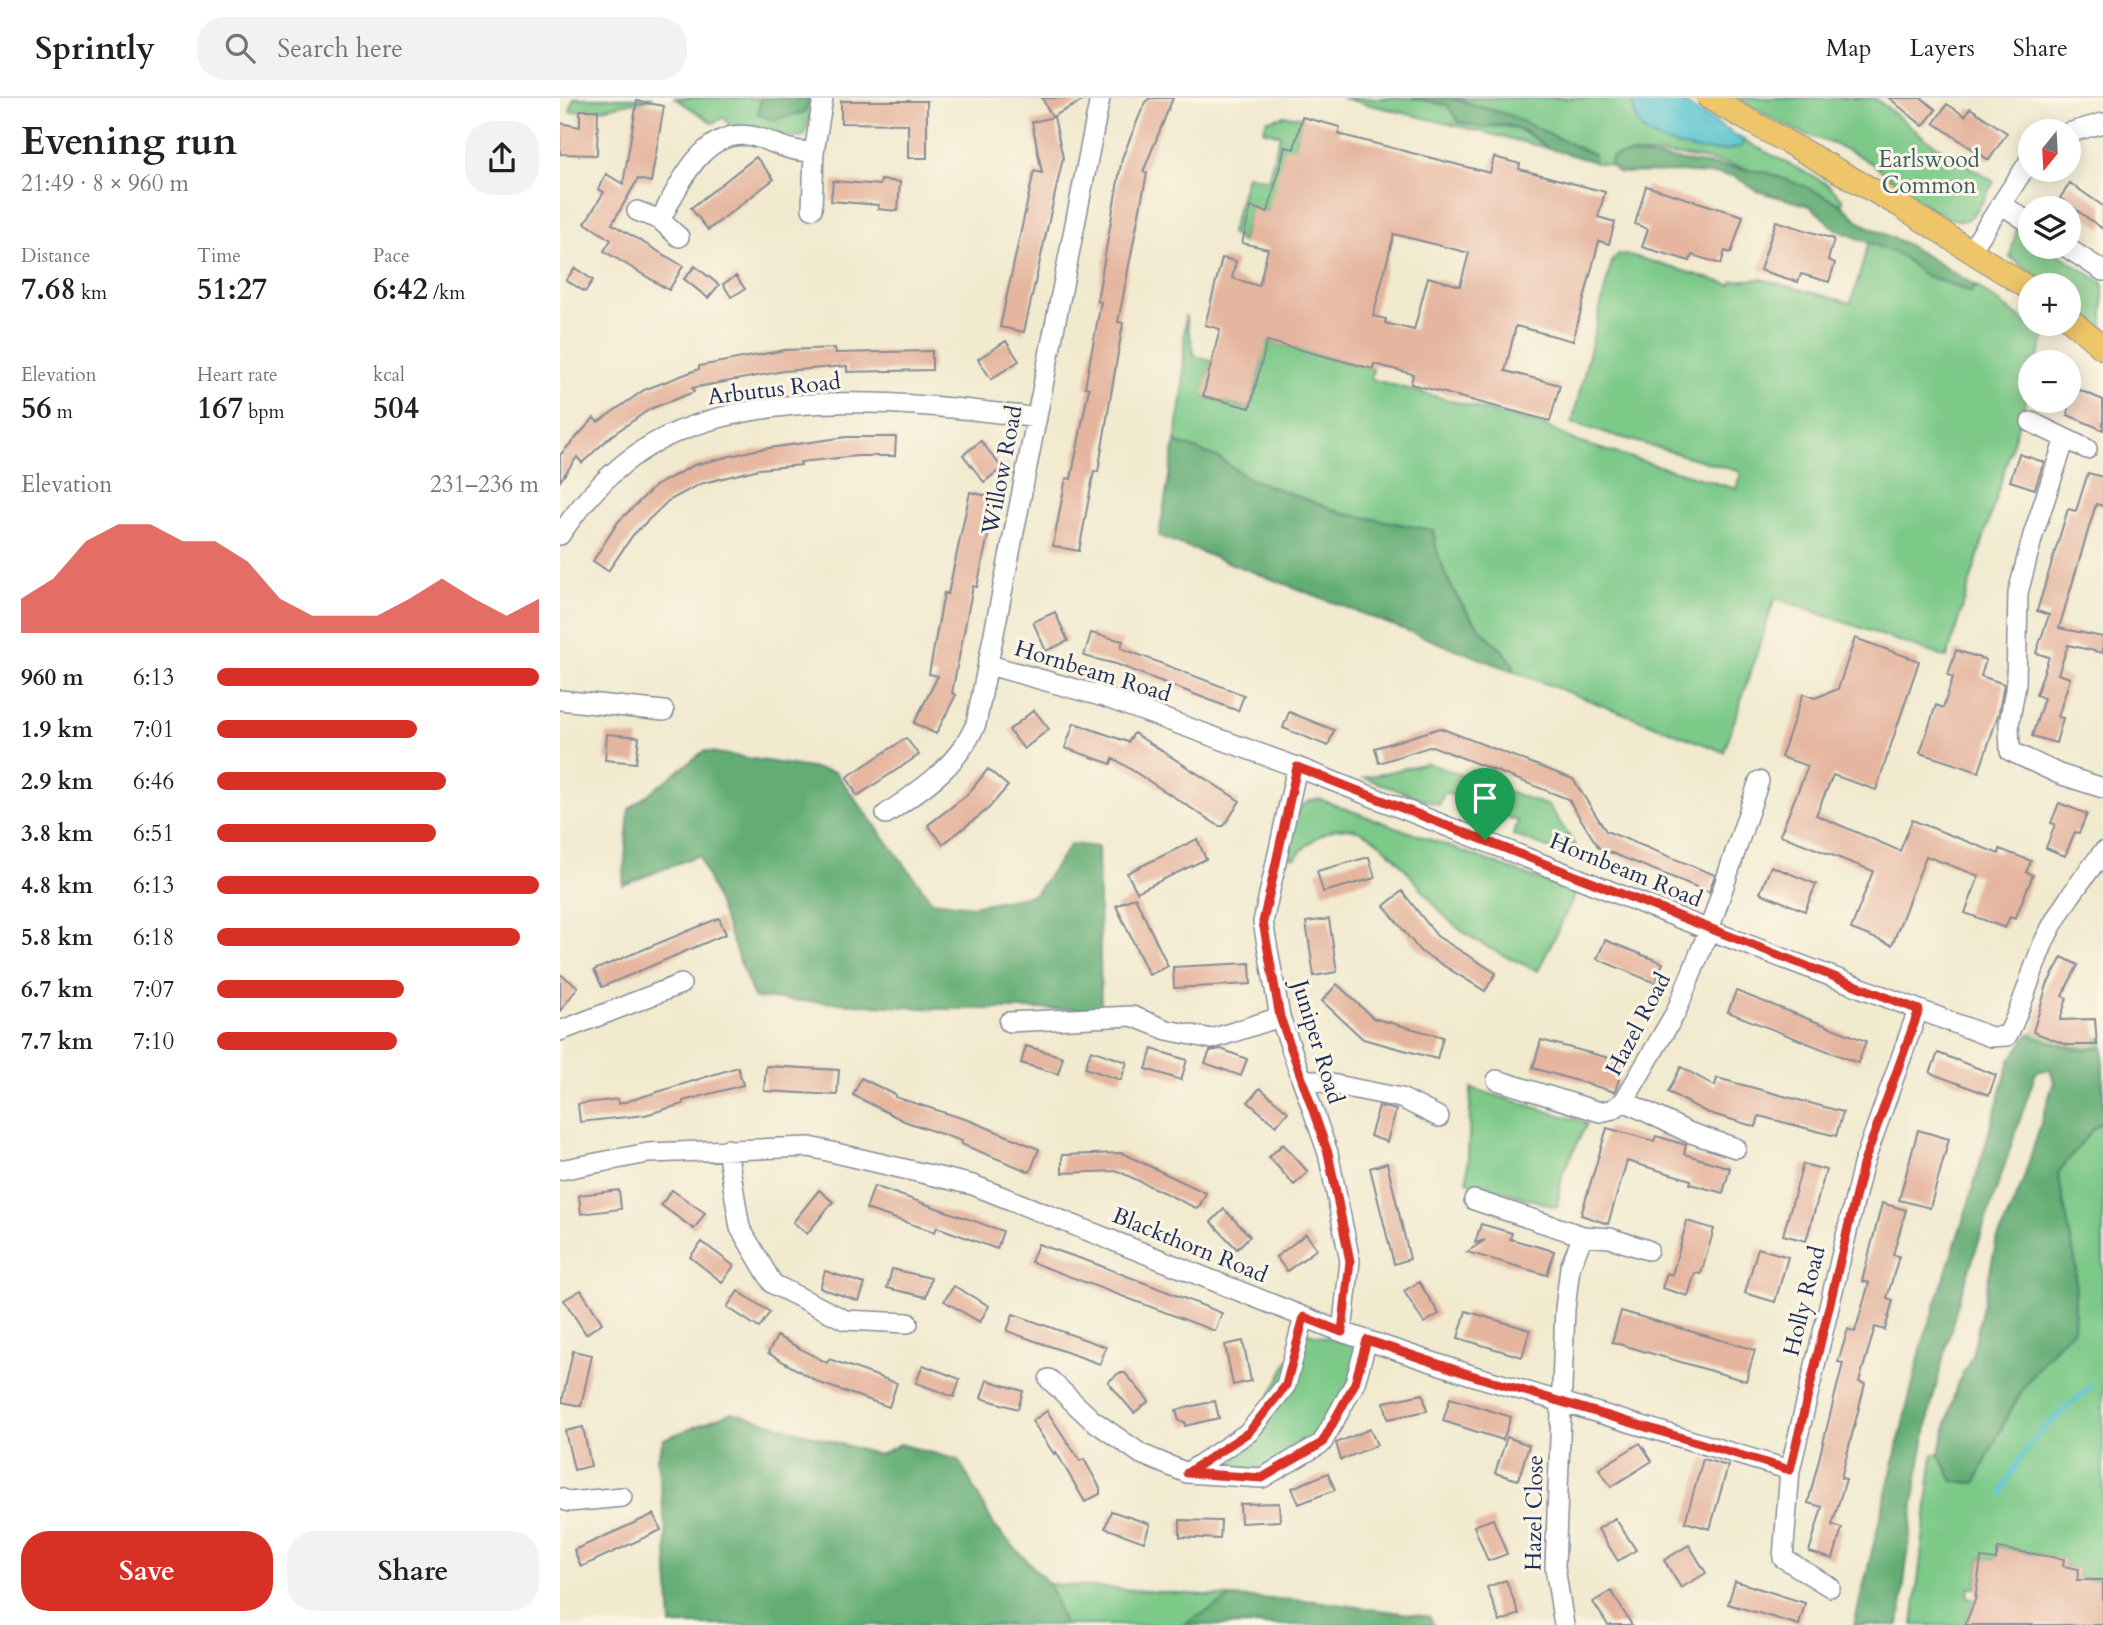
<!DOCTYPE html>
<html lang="en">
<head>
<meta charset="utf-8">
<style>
	body { margin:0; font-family:Cardo,serif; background:#f2f2f2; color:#202124; height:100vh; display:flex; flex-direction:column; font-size:26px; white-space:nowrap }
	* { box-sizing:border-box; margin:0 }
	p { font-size:23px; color:#757577 }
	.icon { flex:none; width:38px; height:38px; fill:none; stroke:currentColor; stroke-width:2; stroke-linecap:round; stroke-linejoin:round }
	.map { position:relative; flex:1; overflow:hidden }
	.details { display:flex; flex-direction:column; background:#fff; width:560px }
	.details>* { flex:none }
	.needle { width:46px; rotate:198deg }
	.fabs { position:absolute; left:1458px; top:21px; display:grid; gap:14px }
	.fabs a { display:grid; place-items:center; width:63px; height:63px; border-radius:50%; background:#fff; box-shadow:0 4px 18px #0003; font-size:35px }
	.pin { position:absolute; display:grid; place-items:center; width:60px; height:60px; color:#fff; margin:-72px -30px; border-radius:50% 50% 50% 0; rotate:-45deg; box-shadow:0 0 7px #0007 }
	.pin .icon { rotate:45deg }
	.round { display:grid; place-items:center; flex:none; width:74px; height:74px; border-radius:28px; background:#f2f2f2 }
	.head { display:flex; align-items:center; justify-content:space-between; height:119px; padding:0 21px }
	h1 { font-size:38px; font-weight:700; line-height:52px }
	.figures { display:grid; grid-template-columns:repeat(3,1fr); gap:10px; height:119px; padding:7px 21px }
	.figures div { display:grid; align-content:center }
	.figures b { font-size:30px; font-weight:700 }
	.figures small { font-size:19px; font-weight:400 }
	.figures p { font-size:19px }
	.chart { height:196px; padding:14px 21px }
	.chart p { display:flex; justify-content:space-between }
	.chart svg { width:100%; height:126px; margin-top:7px; fill:#d93025; opacity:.7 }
	.action { display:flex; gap:14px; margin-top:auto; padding:14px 21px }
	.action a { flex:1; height:80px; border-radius:28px; background:#d93025; color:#fff; font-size:28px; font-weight:700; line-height:80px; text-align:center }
	.action a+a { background:#f2f2f2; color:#202124 }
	ul { padding:0 21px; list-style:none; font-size:23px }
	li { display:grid; grid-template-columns:112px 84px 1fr; align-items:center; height:52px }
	li i { height:18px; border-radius:9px; background:#d93025 }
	header { display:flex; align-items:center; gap:42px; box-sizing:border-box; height:98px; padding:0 35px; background:#fff; border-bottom:2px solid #e0e0e0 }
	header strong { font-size:33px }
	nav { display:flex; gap:38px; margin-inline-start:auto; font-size:24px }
	.search { width:490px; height:63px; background:#f2f2f2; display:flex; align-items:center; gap:18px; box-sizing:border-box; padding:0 24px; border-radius:28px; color:#757577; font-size:26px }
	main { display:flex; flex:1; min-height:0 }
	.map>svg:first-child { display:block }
</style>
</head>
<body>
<header>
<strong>Sprintly</strong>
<div class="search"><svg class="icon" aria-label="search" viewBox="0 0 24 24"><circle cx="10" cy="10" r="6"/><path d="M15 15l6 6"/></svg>Search here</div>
<nav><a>Map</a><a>Layers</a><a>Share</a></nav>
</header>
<main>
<section class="details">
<div class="head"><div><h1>Evening run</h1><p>21:49 · 8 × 960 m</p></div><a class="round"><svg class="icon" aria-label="share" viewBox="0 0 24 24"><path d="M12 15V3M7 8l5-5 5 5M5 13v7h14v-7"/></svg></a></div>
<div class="figures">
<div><p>Distance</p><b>7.68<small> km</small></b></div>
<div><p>Time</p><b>51:27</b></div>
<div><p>Pace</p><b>6:42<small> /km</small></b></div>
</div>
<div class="figures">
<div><p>Elevation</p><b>56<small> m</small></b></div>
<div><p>Heart rate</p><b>167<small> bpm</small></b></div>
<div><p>kcal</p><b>504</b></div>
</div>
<div class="chart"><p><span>Elevation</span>231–236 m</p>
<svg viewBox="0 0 160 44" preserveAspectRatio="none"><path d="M0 44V32L10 25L20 12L30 6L40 6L50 12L60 12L70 19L80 32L90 38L100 38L110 38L120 32L130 25L140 32L150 38L160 32V44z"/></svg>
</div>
<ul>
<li><b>960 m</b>6:13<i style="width:100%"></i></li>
<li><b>1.9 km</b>7:01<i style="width:62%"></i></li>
<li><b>2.9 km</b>6:46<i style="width:71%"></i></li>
<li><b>3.8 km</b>6:51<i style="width:68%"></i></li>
<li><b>4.8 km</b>6:13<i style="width:100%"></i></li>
<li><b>5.8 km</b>6:18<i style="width:94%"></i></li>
<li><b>6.7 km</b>7:07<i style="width:58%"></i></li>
<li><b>7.7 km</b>7:10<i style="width:56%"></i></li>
</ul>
<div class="action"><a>Save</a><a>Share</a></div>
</section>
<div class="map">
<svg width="1543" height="1527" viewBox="0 0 1543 1527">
	<rect width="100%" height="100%" fill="#fcf5e5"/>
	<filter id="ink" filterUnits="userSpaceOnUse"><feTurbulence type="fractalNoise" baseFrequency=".0143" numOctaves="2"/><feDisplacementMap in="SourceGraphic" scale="14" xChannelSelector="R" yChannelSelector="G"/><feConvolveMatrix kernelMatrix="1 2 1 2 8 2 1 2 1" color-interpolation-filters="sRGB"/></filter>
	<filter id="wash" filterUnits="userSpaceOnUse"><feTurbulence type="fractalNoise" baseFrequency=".00686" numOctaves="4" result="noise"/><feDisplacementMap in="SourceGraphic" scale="28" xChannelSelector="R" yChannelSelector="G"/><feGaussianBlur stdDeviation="1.57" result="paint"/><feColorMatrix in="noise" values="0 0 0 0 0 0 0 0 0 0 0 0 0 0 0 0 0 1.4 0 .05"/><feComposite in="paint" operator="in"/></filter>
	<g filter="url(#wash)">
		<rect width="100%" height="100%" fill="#f1eacf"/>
		<path fill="#7bc988" stroke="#4b7c73" stroke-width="2" d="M14,0H93L38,12L10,14Z
			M115,0H256L244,38C217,43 199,23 172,32L164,19L153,25Z
			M782,0H852L887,7L924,30C951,24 967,34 988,50Z
			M890,0H1116L1183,42L1266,85L1283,101L1282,107C1218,74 1126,49 1053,58L1050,67L1034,64V57L905,3Z
			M1178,0H1315L1365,40L1434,84C1427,94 1417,119 1405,122C1382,127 1336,83 1318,70C1294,52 1272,46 1245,36C1223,28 1198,13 1178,0Z
			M724,18L742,19L734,51L708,114L691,110L682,145L671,135L687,77L708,82L720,37L703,32L707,22Z
			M1457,129L1470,137V149H1487L1543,185V231L1509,202L1508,187H1489L1450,159Z
			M1309,144L1342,158L1362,176L1410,194L1416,188L1485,238L1477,264H1470V288L1387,560L1215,500L1164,654L955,574C951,554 932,545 919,529C895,501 878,469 873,432L786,416L690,381L657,359L615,344L623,295L625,217L635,258L652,263L644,299L690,310L702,263L690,238L813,271L811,281L985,328L1018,344L1176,391L1181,374L1012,325L1052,163L1059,156L1073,158L1171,187L1173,183L1201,181L1291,205Z
			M867,665L989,708L1027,765L953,737L958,723L885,694L879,707L804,680Z
			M759,701L1016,795L978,873C947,859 915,846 890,823C845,782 803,680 735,760L725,757C731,734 731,703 759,701Z
			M1473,934L1543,941V950C1515,952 1494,947 1468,937Z
			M911,990L1027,1025L1003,1074L997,1109L907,1083Z
			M1543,1023V1482L1518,1480L1519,1471L1503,1468V1461L1438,1450L1436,1462L1421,1460L1416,1490H1409L1407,1498L1415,1502L1405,1527H1353L1373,1356H1379L1393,1383L1415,1385C1444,1324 1463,1277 1514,1230L1516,1167L1497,1075L1532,1032Z
			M743,1234L799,1247L792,1282L759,1340L701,1373L638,1372L689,1338Z
			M489,1486L672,1499L623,1527H504Z"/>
		<path fill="#64ad74" stroke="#406e69" stroke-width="2" d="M201,0H250L245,14L213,22L198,16Z
			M852,0H890L949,17L1034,57V64L988,50L967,34L944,26L924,30L899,24L887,7Z
			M1073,56L1205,74L1246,89L1282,107L1301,125L1346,146L1416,188L1410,194L1362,176L1342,158L1277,132L1250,108L1197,93L1174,78L1119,74L1059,75L1050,67L1053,58Z
			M615,344L657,359L690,381L786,416L873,432C878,469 895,501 919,529C932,545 951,554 955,574L599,438Z
			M144,653L275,674L372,803L412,808L475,796L511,746L538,749L541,911H380L194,900L139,757L63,787L69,711Z
			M1468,937L1517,952L1543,950V1023L1532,1032L1498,1075L1516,1167L1514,1230C1463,1277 1444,1324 1415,1385L1393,1383L1379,1356L1397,1286L1412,1258L1436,1145L1462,1086L1494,983L1490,971L1476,974L1397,1208L1372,1304L1357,1379L1339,1527H1294L1362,1247L1408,1107L1450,962Z
			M172,1314L319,1357L340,1346L399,1362L435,1429L489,1486L504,1527H111L106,1434L97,1360L104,1341Z
			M672,1499L754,1503L870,1519L873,1527H623Z"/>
		<path fill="#57c4cf" stroke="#397a96" stroke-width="2" d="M1072,0H1116L1183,42V47C1163,60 1099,49 1082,31C1075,23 1073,10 1072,0Z"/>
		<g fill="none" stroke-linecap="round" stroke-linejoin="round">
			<path stroke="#57c4cf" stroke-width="5" d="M1442,1395C1464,1343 1490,1323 1532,1288"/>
		</g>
		<g id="blocks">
			<path fill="#e5b59f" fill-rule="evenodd" d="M482,0H528L492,19Z
				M590,0H613L583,74L587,75L558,224L563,225L538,374L534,373L519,453L493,448L506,380L511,381L529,290L525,289L541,204L537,203L562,60L585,4Z
				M1329,0H1362L1376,12L1363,28Z
				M77,3L104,8L91,84L78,81L52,126L123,168L109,192L44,153L51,142L25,125L44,94L38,91L46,76L63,86Z
				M281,3H367V60H348V26L281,25Z
				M1387,6L1405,18L1410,10L1447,35L1429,62L1374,25Z
				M20,12H38L37,57L0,56V25L20,29Z
				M494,19L503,60L464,234L440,229L474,73L482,75L472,24Z
				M742,19L780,29L778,36L930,75L934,59L960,66L959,71L1045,94L1038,119L1055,124L1049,146L1039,143L1013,243L956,228L945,273L1000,287L990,323L851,286L853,276L814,266L813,271L707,243L690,310L643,298L660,231L645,227L662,160L676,163L672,180L699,188L708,151L682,145L691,109L708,114L725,49L734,51ZM834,136L909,155L900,188L868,179L854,232L825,225L826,221L813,218Z
				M196,59L214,81L148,132L131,110Z
				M321,82L340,84L338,113L318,111L319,107L271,103L273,83L320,87Z
				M1510,85L1543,108V131L1500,100Z
				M1086,88L1183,118L1171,155L1165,153L1161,166L1132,157L1130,163L1082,149L1088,131L1075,126Z
				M1216,123L1274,141L1268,162L1275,165L1269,184L1241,176L1238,184L1200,172Z
				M135,168L159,187L148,200L124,181Z
				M15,170L33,182L25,194L6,182Z
				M176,178L185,191L171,199L163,186Z
				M446,243L459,263L431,281L418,261Z
				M275,250L276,255L372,253V272L287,274V268L224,273L132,290L134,294L90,311L51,338L22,365L17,359L0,383V357L34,320L38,324L84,292L139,271V268L225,252Z
				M1508,287L1543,302V332L1508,317Z
				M286,339H336L335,358H297L240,364L241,367L199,371L140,386L108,403L73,437L48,473L33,463L58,424L95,388L134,367L195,352Z
				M421,343L442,370L424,384L403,357Z
				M1459,356L1484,364L1475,391L1450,383Z
				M1528,375L1543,379V408L1536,406L1499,530L1543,539V555L1508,547L1498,576L1510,580L1498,619L1503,620L1496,645L1472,638L1484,600L1476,597L1489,559L1476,555L1489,517L1477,513L1508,411L1516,413Z
				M410,394L436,400L417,489L413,488L392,595L396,597L376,636L354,625L378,578L369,576L384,495L388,496Z
				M495,514L508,543L486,553L473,524Z
				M531,535L563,543L561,550L684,597L678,613L556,566L524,558Z
				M1295,540L1359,563L1316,692L1273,677L1256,717L1340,753L1352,722L1439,756L1440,751L1471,763L1466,774L1473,777L1455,821L1450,819L1445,830L1405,815L1419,778L1366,758L1332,847L1291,831L1313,773L1220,737L1248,668L1221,659L1243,596L1255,600L1278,591Z
				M1396,552L1426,562L1421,578L1444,586L1439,614L1419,674L1360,655L1376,607L1383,610L1393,579L1388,577Z
				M474,612L489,631L464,651L449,632Z
				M729,614L774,632L768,648L723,630Z
				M514,625L568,644L574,635L680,703L664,728H659L553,660L551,666L505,650Z
				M880,630L1013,681L1046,733L1155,777L1149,794L1039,750L1008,701L872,648L819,665L815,650Z
				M47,636L79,639L76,665L45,662Z
				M346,640L359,657L297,698L287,679Z
				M428,671L448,688L428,711L383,746L368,727L407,697Z
				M1499,705L1527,716L1519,735L1515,734L1505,758L1486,750L1495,726L1491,725Z
				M637,741L646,761L577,794L567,775Z
				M809,759L815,780L763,794L757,773Z
				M1211,768L1256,786L1245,813L1200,795Z
				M842,793L877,838L936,875L925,893L860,853L824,808Z
				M575,799L608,868L589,877L556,808Z
				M159,820L166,836L42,889L34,872Z
				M769,821L777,874L754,878L746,824Z
				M1045,842L1103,865L1095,885L1037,861Z
				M1502,859L1518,867L1502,898L1507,900L1500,922L1535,921L1537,947H1507L1473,934L1487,887Z
				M690,865L691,886L614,890L613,869Z
				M0,876L18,889L0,913Z
				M777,886L813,920L883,939L877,961L803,941L762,903Z
				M1176,893L1306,943L1298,965L1168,914Z
				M981,942L1064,964L1055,994L973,970Z
				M466,948L503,959L498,976L461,965Z
				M592,951L627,962L621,982L586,971Z
				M661,951L687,961L681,978L645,965L650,953Z
				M531,952L567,964L561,982L525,970Z
				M1378,955L1436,977L1429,997L1370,975Z
				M206,968L279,972L277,997L204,993Z
				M178,969L183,987L123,1003V1006L85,1017L20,1024L18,1006L58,1001L59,1006Z
				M1121,969L1155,988L1157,980L1283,1014L1276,1038L1199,1018L1196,1029L1146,1014L1108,994Z
				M301,980L336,997L335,999L411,1023L479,1051L470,1074L401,1046L402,1043L344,1023L293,997Z
				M700,990L728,1014L716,1028L688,1004Z
				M819,1008L836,1012L827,1044L810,1038Z
				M1047,1030L1094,1043L1096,1038L1126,1047L1124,1056L1170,1070L1163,1095L1130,1086L1131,1082L1067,1063L1048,1126L1021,1117Z
				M1358,1032L1389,1041L1370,1110L1339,1102Z
				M723,1046L748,1074L734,1087L709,1059Z
				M562,1055L646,1095L638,1111L558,1073L502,1075V1057Z
				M827,1065L850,1161L834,1166L810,1070Z
				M1243,1066L1266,1072L1246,1143L1223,1137Z
				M314,1088L443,1133L437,1151L377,1129L375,1134L306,1111Z
				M59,1092L61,1111L21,1116L19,1097Z
				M112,1092L145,1115L134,1131L101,1107Z
				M259,1092L273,1104L247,1136L233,1124Z
				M1322,1105L1346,1112L1333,1157L1339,1158L1327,1200L1333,1202L1325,1232L1315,1229L1299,1284L1305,1286L1281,1380L1286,1381L1272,1427L1282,1430L1273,1461L1249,1454L1262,1409L1248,1405L1283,1265L1278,1264L1288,1231L1295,1234L1309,1185L1302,1183Z
				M664,1111L690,1138L677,1151L651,1124Z
				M1127,1123L1154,1131L1141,1176L1135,1175L1128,1198L1102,1190L1107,1175L1112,1177Z
				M921,1126L952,1135L950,1141L994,1153L987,1177L907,1154L925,1142L915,1145Z
				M746,1136L757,1151L727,1173L716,1159Z
				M142,1144L174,1168L162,1184L130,1159Z
				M478,1146L536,1166L662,1215L655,1233L471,1164Z
				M1198,1150L1228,1159L1215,1204L1185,1195Z
				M332,1171L371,1180L366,1199L327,1190Z
				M265,1173L305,1186L299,1203L260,1190Z
				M859,1184L879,1216L864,1225L844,1193Z
				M394,1188L429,1208L420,1224L384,1203Z
				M21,1192L42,1225L26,1236L4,1202Z
				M178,1193L210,1214L199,1230L167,1209Z
				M906,1213L970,1232L962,1259L898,1240Z
				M1061,1213L1195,1252L1186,1283L1052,1244Z
				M453,1216L546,1249L540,1266L447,1233Z
				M217,1238L267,1265L269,1261L337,1285L329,1309L260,1285L208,1255Z
				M683,1243L691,1283L673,1287L665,1247Z
				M13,1253L32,1257L21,1308L2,1304Z
				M363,1267L400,1281L394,1299L356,1285Z
				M559,1275H565L589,1303L574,1315L548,1284Z
				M427,1282L463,1293L458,1311L421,1300Z
				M863,1296L867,1313L828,1321L824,1304Z
				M890,1300L951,1319L943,1342L883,1323Z
				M655,1303L659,1320L625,1328V1324L619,1323L616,1312Z
				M487,1313L520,1363L524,1361L540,1390V1396L525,1404L496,1354L494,1356L472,1323Z
				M23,1329L31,1368L14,1372L5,1333Z
				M810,1331L817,1347L781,1362L776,1345Z
				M947,1339L969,1347L958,1382L935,1375Z
				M1080,1345L1092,1363L1051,1389L1039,1371Z
				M1143,1361L1168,1368L1150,1431L1125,1424Z
				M768,1375L775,1392L739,1406L732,1390Z
				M719,1405L720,1423L681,1425L680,1406Z
				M551,1413L590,1426L584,1444L545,1430Z
				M94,1416L101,1432L21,1469L14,1452Z
				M1055,1420L1076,1452L1058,1463L1038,1431Z
				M933,1421L947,1456L928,1463L914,1428Z
				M620,1422L661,1423L660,1441L620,1439Z
				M1129,1447L1146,1475L1121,1490L1104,1462Z
				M1438,1450L1504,1461L1503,1468L1519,1471L1517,1482H1543V1527H1405L1415,1502L1421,1460L1436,1462Z
				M946,1482L959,1516L940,1524L927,1489Z
				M1175,1483L1245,1505L1239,1527L1168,1506Z
				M1051,1493L1072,1527H1048L1033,1504Z"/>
		</g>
	</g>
	<g filter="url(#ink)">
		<use href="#blocks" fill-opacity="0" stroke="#868c96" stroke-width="2"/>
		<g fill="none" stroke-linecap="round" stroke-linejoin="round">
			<g stroke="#868c96" stroke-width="22">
				<path id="minor" d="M1508,35L1543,25
					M1441,106L1470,125
					M252,111L254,54L263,0
					M77,113L100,122L119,139
					M100,122C120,86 144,26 196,39C221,46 224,53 254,54
					M1506,149L1543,173
					M1412,151L1470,62
					M1471,324L1527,351
					M1505,341L1473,437L1458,495L1456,586L1449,626L1450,653L1499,676L1543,690
					M0,437C25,400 55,367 94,345C200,287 362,304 477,320
					M429,567L544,599L737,669L1149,832L1431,939L1447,938C1463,909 1470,877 1483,846C1498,812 1521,783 1543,754
					M0,602L104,613
					M737,669L703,824L720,919L768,1055L790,1163L782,1234
					M326,716C363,690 397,669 416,626L540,0
					M449,924L572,918L607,932L652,941L720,919
					M0,933L121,886
					M741,980L841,1000L879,1019
					M937,982L1040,1014L1053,1011L1064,1003L1116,914L1149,832L1199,683
					M1064,1003L1128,1034L1176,1050
					M167,1051L180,1130L213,1186L285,1222L348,1225
					M0,1072L88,1055L250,1049L413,1087L782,1234L911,1277L1230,1372
					M914,1102L1023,1138L1010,1169L1005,1211L995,1469L1004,1527
					M1023,1138L1050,1140L1088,1152
					M489,1281L531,1321L581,1356L627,1375L702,1380L762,1345L795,1285L807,1242
					M627,1375L689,1334L726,1287L744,1219
					M0,1400L9,1404L62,1399
					M1270,1489L1223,1460L1230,1372L1303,1067L1358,912"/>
			</g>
			<g stroke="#868c96" stroke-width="25">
				<path id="major" d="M1149,0L1339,107L1470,191
					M1508,220L1543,250"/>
			</g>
			<use href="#minor" stroke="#fff" stroke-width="19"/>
			<use href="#major" stroke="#eec569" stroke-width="23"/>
		</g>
	</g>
	<g fill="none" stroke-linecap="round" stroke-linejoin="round" filter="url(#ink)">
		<g stroke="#fff" stroke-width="14">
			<path id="route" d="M737,669L1359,912L1303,1067L1230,1372L911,1277L807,1242L795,1285L762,1345L702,1380L627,1375L689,1334L726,1287L744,1219L782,1234L790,1163L768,1055L720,919L703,824Z"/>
		</g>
		<use href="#route" stroke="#d93025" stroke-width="9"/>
	</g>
	<g text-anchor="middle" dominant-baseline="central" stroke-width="6" stroke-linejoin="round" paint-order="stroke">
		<g font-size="23" fill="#385d6b" stroke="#fcf5e5">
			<text x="1369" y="61">Earlswood<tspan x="1369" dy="26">Common</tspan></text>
		</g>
		<g font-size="23" fill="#1b2f5e" stroke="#fcf5e5">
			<text transform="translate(214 291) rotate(-7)">Arbutus Road</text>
			<text transform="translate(442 372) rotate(-79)">Willow Road</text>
			<text transform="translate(533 573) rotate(17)">Hornbeam Road</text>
			<text transform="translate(1066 772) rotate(22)">Hornbeam Road</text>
			<text transform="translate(1078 926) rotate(-62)">Hazel Road</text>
			<text transform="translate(758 944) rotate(73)">Juniper Road</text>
			<text transform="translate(630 1147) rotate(22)">Blackthorn Road</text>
			<text transform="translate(1244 1203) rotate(-76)">Holly Road</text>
			<text transform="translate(974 1415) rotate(-89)">Hazel Close</text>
		</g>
	</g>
</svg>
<div class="fabs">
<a><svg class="needle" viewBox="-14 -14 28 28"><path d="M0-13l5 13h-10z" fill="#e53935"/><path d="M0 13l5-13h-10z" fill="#757577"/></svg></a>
<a><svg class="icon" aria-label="layers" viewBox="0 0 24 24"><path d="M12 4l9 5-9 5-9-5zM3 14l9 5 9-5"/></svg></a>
<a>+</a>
<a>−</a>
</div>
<div class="pin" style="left:925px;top:742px;background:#1e9e55"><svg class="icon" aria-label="arrive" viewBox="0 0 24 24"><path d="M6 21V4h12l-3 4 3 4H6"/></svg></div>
</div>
</main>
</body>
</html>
